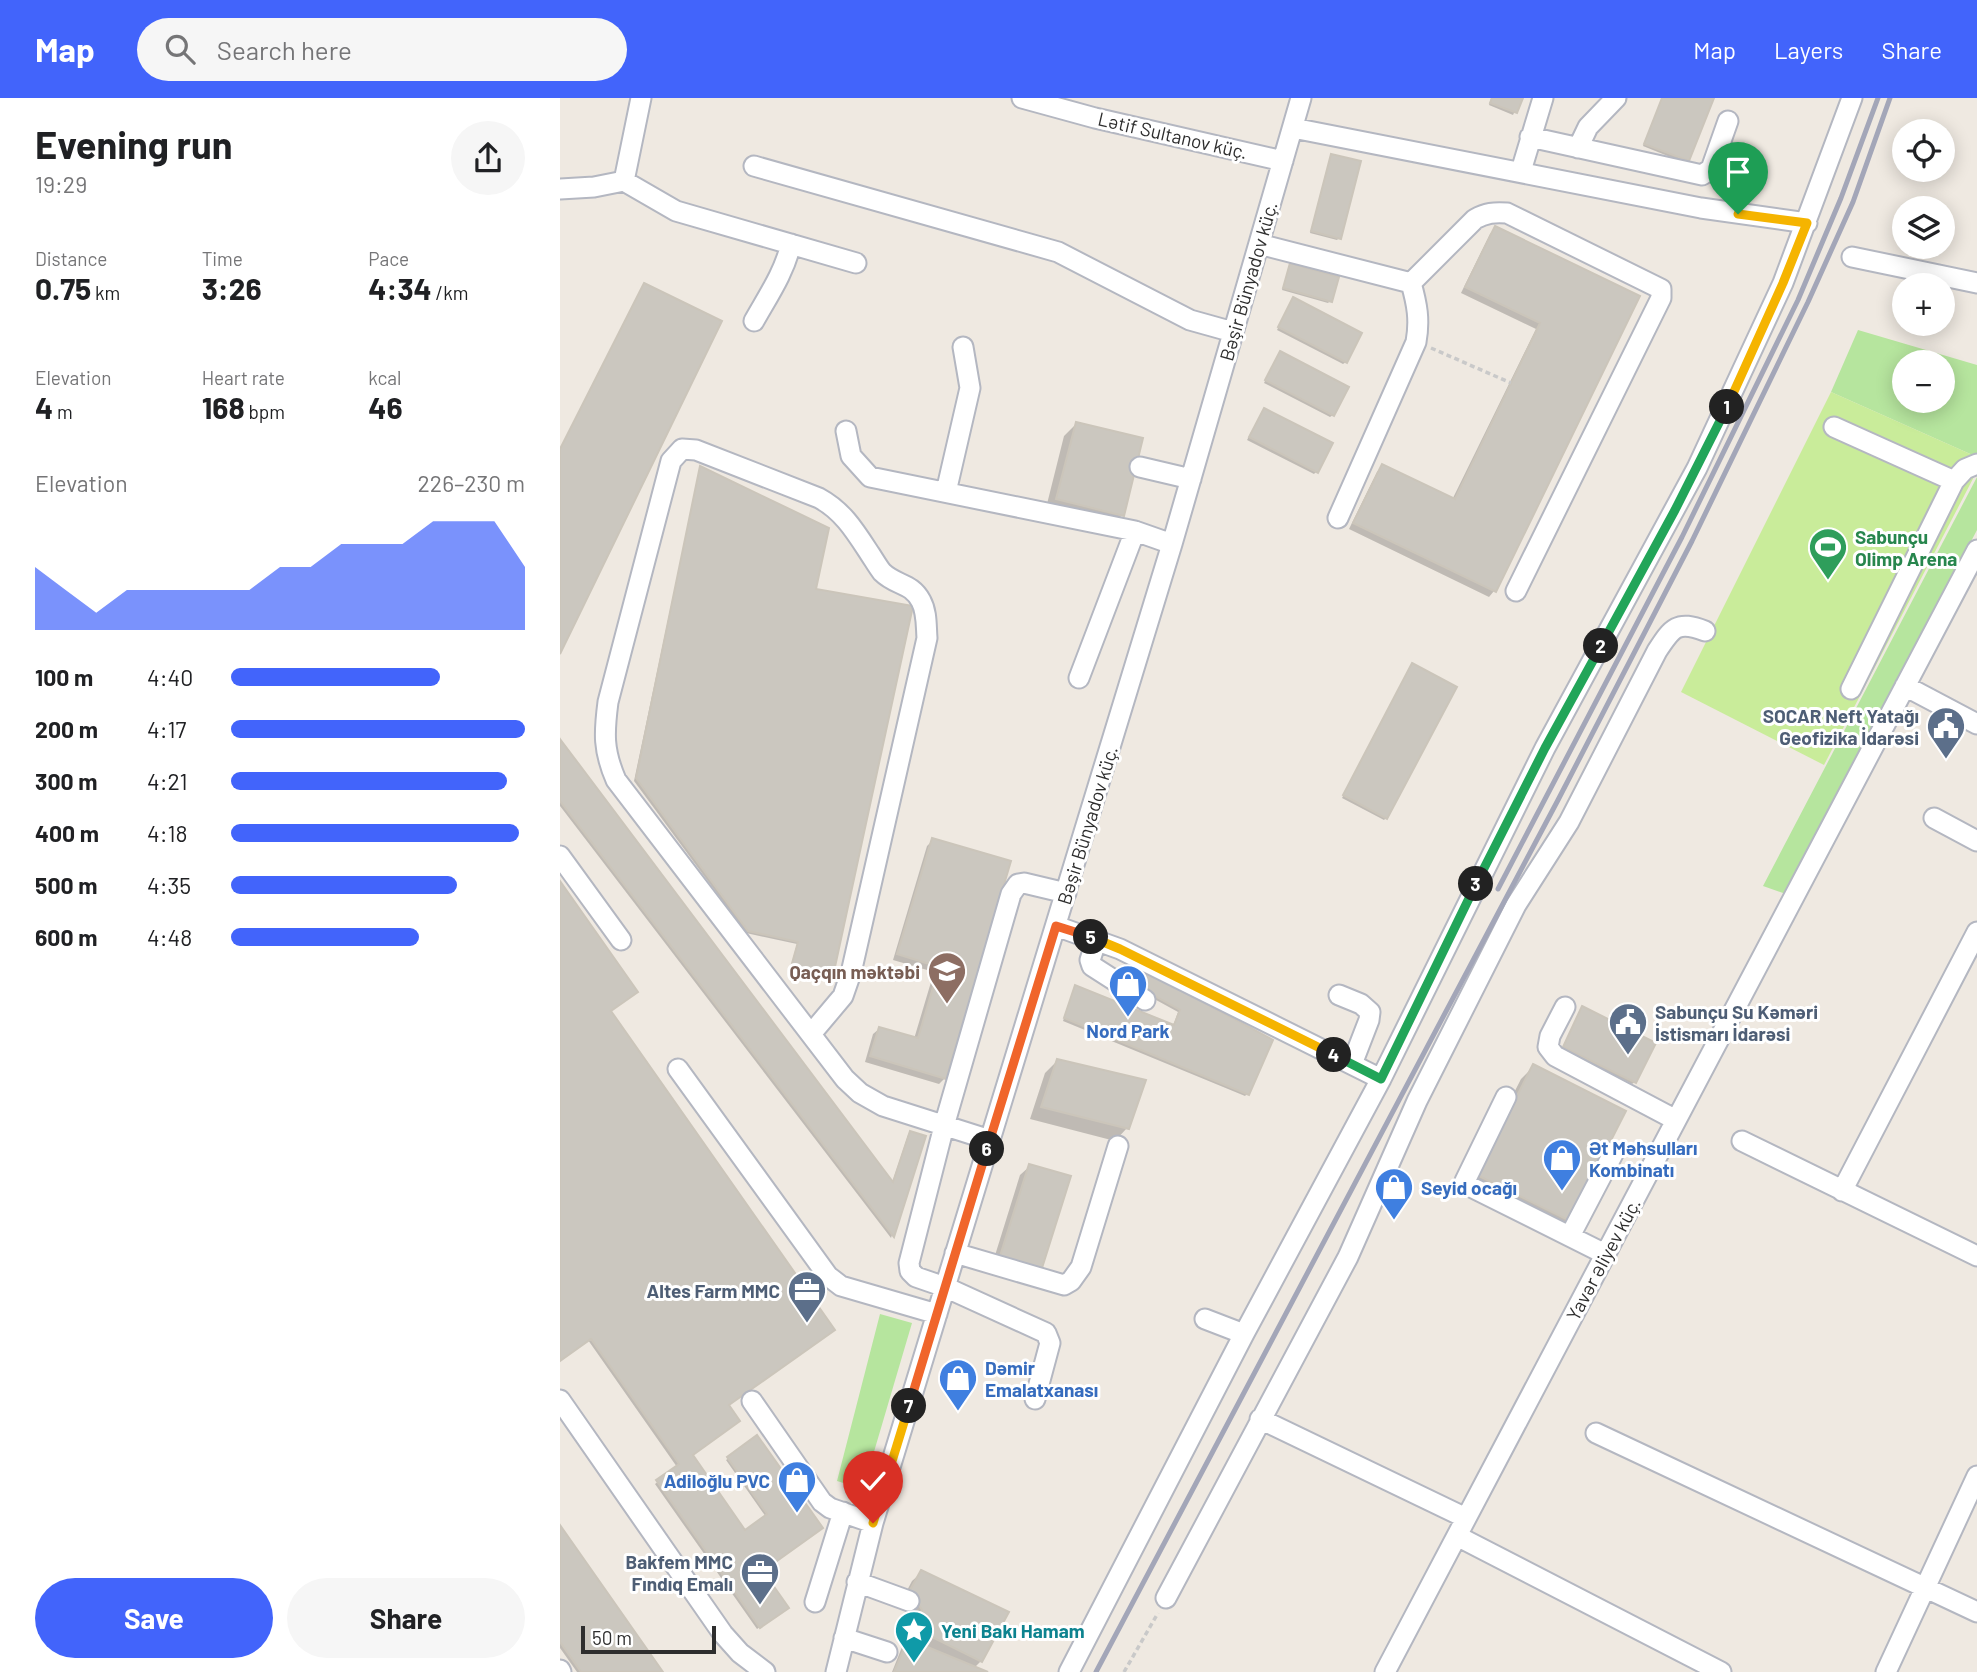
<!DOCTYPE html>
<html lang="en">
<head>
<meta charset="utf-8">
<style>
	body { margin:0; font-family:Barlow,sans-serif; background:#f6f6f6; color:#202124; height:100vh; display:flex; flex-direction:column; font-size:26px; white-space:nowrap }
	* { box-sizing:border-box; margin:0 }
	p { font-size:23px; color:#757577 }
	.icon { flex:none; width:38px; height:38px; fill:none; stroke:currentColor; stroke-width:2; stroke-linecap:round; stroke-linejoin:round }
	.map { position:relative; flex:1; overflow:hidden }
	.details { display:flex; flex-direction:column; background:#fff; width:560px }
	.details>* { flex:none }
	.tools { position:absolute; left:1332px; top:21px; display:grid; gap:14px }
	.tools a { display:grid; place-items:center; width:63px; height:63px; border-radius:50%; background:#fff; box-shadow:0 4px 18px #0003; font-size:35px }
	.scale { position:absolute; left:21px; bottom:18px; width:135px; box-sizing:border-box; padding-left:7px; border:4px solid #2e2e2e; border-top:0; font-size:19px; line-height:24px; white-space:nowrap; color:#2e2e2e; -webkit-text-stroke:5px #fff; paint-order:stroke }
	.pin { position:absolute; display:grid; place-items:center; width:60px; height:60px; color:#fff; margin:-72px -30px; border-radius:50% 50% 50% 0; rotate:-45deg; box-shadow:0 0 7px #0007 }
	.pin .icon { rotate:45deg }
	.km { position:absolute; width:35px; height:35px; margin:-18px; border-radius:50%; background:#222; color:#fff; font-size:19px; line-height:35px; text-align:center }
	.round { display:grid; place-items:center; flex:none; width:74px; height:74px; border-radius:37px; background:#f6f6f6 }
	.summary { display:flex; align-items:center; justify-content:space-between; height:119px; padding:0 35px }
	h1 { font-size:38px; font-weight:700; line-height:52px }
	.figures { display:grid; grid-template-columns:repeat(3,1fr); gap:10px; height:119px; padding:7px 35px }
	.figures div { display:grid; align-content:center }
	.figures b { font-size:30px; font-weight:700 }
	.figures small { font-size:19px; font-weight:400 }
	.figures p { font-size:19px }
	.chart { height:196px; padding:14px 35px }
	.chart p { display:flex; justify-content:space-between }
	.chart svg { width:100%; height:126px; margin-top:7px; fill:#4264fb; opacity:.7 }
	.cta { display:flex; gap:14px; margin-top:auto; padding:14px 35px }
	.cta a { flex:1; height:80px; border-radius:42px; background:#4264fb; color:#fff; font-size:28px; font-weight:700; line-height:80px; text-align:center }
	.cta a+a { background:#f6f6f6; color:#202124 }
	ul { padding:0 35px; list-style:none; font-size:23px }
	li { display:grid; grid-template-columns:112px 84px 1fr; align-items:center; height:52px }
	li i { height:18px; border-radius:9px; background:#4264fb }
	header { display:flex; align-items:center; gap:42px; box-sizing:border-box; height:98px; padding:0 35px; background:#4264fb; color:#fff }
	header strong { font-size:33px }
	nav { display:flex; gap:38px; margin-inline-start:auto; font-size:24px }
	.search { width:490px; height:63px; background:#f6f6f6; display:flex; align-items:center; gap:18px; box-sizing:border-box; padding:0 24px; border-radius:38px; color:#757577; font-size:26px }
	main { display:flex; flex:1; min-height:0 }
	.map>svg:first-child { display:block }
</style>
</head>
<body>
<header>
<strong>Map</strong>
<div class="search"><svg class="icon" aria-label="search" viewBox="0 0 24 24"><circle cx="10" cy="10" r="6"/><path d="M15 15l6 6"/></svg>Search here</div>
<nav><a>Map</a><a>Layers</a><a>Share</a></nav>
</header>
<main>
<section class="details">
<div class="summary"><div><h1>Evening run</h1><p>19:29</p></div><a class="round"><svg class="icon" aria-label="share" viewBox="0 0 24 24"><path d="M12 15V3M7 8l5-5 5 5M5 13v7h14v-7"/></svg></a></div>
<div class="figures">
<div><p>Distance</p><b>0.75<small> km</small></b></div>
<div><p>Time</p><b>3:26</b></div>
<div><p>Pace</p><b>4:34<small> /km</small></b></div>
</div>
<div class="figures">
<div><p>Elevation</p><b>4<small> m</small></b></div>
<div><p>Heart rate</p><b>168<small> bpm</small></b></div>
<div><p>kcal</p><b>46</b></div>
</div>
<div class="chart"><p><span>Elevation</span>226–230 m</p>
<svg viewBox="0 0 160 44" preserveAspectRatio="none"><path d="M0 44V22L10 30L20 38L30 30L40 30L50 30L60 30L70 30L80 22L90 22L100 14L110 14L120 14L130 6L140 6L150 6L160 22V44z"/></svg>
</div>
<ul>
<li><b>100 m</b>4:40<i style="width:71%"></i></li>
<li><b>200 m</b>4:17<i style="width:100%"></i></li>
<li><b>300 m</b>4:21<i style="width:94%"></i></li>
<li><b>400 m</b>4:18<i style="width:98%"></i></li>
<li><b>500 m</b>4:35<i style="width:77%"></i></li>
<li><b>600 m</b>4:48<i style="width:64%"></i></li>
</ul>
<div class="cta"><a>Save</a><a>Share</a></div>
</section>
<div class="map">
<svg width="1417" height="1574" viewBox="0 0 1417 1574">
	<rect width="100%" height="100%" fill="#efe9e1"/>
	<path fill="#b6e59e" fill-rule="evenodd" d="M1298,232L1417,267V359L1271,294ZM1344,264H1382V303H1344Z
		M1417,379V432L1226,796L1203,788Z
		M320,1216L352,1225L303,1391L277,1383Z"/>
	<path fill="#c9ec9a" d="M1271,294L1417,359V373L1264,667L1121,594Z"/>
	<path fill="#0003" d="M931,0H961L953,17L929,7Z
		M1102,0H1152L1125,65L1083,48Z
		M772,57L779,140L777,142L750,135Z
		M935,130L1078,199L934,493L929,499L789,431L817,374L822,368L892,402L976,231L901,195L930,136Z
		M730,167L770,203L768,205L722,192Z
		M731,204L786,264L783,266L717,232Z
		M718,257L773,317L770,319L704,285Z
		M702,314L756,374L754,376L687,342Z
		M516,326L562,417L550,430L485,414L504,338Z
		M140,370L254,492L272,877L269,880L230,871L237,846L186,835L74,683Z
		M850,570L826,720L824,722L782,700Z
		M0,644L332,1085L348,1037L350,1035L364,1039L331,1140L0,708Z
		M373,742L385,980L379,986L305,964L313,936L319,931L354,941L374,874L333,862L367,748Z
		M0,786L49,914L167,1307L131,1357L185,1434L206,1419L166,1362L169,1360L260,1430L201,1473L224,1512L197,1531L95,1386L117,1369L28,1242L0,1262Z
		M567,886L711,942L687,996L685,998L503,923L515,889L613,928L618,914Z
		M1020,913L1075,984L1072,986L1002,951Z
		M497,963L567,1030L555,1043L470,1021L485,975Z
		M973,969L1008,1122L996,1135L906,1089L961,981Z
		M470,1068L481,1169L471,1178L432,1167L460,1077Z
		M0,1430L101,1574H17L0,1550Z
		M362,1474L421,1563L414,1570L423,1574H332L342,1549L350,1542L344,1539L354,1522L342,1502L352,1483Z"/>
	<path fill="#cbc7bf" stroke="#cbc5ba" stroke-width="2" d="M932,0H963L957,15L930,5Z
		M1102,0H1154L1129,63L1084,46Z
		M771,56L801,63L781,141L751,133Z
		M935,128L1080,198L936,494L793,425L822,366L895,401L980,225L905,189Z
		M730,165L779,179L772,204L723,190Z
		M84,185L162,223L0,556V351Z
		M733,199L802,235L787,265L718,229Z
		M720,253L789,289L774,318L705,282Z
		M704,310L773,345L758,375L689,339Z
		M516,324L583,340L564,418L496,401Z
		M140,368L269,430L256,491L353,508L273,878L231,869L238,844L188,833L76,680Z
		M852,565L897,589L827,721L783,697Z
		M0,641L333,1084L350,1033L366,1038L334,1139L0,703Z
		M372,740L451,763L386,981L310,958L319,929L358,940L379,869L337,856Z
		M0,783L78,894L51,913L275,1232L169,1307L180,1323L133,1357L185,1432L207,1416L167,1359L197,1337L263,1430L203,1473L229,1510L200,1530L96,1382L119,1366L31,1241L0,1263Z
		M576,868L713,942L689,997L504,920L515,887L614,927L620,912L568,883Z
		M1022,908L1096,945L1076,985L1003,949Z
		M497,961L586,982L569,1031L481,1009Z
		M973,966L1066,1013L1010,1123L917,1077Z
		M469,1066L511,1078L482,1170L440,1158Z
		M0,1427L103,1574H21L0,1544Z
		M361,1472L449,1514L422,1564L352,1529L362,1512L350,1492Z
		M348,1541L428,1574H334Z"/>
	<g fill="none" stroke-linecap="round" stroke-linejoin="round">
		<g stroke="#b4b7c1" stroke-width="23">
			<path id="minor" d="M81,0L64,83L116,113L296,165
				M462,0L535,20L723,63
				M733,30L1141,110L1247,125
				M970,39L1142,77L1151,71L1168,23
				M1018,50L1028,29L1056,0
				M194,68L498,154L630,222L673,234
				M961,73L983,0
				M0,91L34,89L64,83
				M699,146L851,185C857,206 860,222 856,244L778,420
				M1292,159L1417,185
				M851,185L915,121C926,115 934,114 947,115L1101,191V200L956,493
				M194,223C208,198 224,175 231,146
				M1274,329L1394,383
				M286,333L291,358L310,379L575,433L612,446
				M580,369L631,381
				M386,394L410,290L403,249
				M519,580L575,433
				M1345,588L1417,626
				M1291,591L1394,383L1405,371L1417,366
				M1374,720L1417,743
				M0,758L61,842
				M496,828L560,851L821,981
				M537,841L530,862L532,868L585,902
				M779,897L801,906L810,914L809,922L792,966
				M1005,909L990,938L988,949L995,958L1116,1022
				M251,936L283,898L291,875L367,540C366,527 367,514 361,503C351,484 336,488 322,474C318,469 314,462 310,456C295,433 283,413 259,400L136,352L122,351L111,363L48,604C44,635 43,652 56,682L285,981L300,995L323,1008L430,1042
				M118,971L268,1178L281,1188L377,1216
				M946,999L905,1083L909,1088L1045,1156
				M1182,1043L1417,1158
				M1282,1093L1417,834
				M1010,1138L1054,1054
				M395,1155L504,1187L511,1183L521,1169L558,1048
				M645,1221L684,1236
				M475,1301L490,1245L486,1235L385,1189L356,1179L350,1173L349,1165L384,1028L451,796L458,786L464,785L506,795
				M0,1302L163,1536L180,1555L205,1574
				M192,1303L262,1404L270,1410L313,1425
				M700,1321L906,1420
				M1036,1335L1417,1514
				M897,1438L1161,1574
				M297,1484L349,1503
				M606,1500L788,1159L857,1003L956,807L1009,724L1097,553C1112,530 1117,522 1145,533
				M255,1504L283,1414
				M284,1540L327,1554
				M0,1572L1,1574
				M276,1574L313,1425L612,446L741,0
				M509,1574L684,1236L821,981L985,650L1137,370L1223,185L1292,0
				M825,1574L1417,452
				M1326,1574L1417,1378"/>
		</g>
		<path stroke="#c9c9c9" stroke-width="3.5" stroke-dasharray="5 3.5" stroke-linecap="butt" d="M871,250L951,285
			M564,1574L598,1515"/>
		<use href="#minor" stroke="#fff" stroke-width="19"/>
		<path stroke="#a3a6b8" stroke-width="5" d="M938,791L1122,439L1238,202L1281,100L1318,0
			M536,1574L998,702L1132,443L1248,204L1293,104L1330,0"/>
	</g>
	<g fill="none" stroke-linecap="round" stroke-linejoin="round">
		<g stroke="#fff" stroke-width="14">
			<path id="split-1" d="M1167,309L1223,185L1247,125L1178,116"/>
		</g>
		<g stroke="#fff" stroke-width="14">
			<path id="split-2" d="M1041,548L1115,412L1167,309"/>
		</g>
		<g stroke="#fff" stroke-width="14">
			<path id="split-3" d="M916,786L985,650L1041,548"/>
		</g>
		<g stroke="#fff" stroke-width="14">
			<path id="split-4" d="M774,957L821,981L916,786"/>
		</g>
		<g stroke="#fff" stroke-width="14">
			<path id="split-5" d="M531,839L560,851L774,957"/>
		</g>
		<g stroke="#fff" stroke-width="14">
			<path id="split-6" d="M427,1051L496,828L531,839"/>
		</g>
		<g stroke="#fff" stroke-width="14">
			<path id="split-7" d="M349,1308L427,1051"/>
		</g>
		<g stroke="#fff" stroke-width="14">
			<path id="split-8" d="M313,1425L349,1308"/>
		</g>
		<use href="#split-1" stroke="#f5b400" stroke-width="9"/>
		<use href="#split-2" stroke="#22a559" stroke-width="9"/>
		<use href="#split-3" stroke="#22a559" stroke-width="9"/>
		<use href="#split-4" stroke="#22a559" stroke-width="9"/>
		<use href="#split-5" stroke="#f5b400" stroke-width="9"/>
		<use href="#split-6" stroke="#f0652b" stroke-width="9"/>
		<use href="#split-7" stroke="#f0652b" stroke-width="9"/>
		<use href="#split-8" stroke="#f5b400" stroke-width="9"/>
	</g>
	<defs>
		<g id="stadium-pin" transform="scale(2.0125)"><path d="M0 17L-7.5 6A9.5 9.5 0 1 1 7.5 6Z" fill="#2e9e5b" stroke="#fff"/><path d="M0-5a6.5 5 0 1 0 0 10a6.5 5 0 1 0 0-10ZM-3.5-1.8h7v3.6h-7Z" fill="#fff"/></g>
		<g id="civic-pin" transform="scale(2.0125)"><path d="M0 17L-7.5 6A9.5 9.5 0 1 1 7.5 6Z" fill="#5c6f8a" stroke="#fff"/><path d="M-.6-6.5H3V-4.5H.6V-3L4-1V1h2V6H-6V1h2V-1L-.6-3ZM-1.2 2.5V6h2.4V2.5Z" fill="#fff"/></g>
		<g id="school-pin" transform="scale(2.0125)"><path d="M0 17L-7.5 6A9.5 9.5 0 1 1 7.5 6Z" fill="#8d6e63" stroke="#fff"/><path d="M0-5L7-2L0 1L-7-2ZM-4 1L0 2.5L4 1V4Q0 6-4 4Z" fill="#fff"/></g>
		<g id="shop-pin" transform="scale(2.0125)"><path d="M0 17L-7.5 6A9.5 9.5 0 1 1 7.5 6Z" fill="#3f7fe0" stroke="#fff"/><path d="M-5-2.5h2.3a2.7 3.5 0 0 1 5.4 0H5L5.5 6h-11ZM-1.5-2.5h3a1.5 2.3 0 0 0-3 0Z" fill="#fff"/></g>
		<g id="office-pin" transform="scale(2.0125)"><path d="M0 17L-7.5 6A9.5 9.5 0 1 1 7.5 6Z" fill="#5c6f8a" stroke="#fff"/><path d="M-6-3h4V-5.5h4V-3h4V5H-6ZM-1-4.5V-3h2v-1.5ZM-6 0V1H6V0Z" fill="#fff"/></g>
		<g id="sight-pin" transform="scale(2.0125)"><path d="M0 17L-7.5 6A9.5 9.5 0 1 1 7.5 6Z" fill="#0f9aa8" stroke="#fff"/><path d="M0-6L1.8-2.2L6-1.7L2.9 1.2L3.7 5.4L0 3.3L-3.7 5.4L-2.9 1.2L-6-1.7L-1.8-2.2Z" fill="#fff"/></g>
	</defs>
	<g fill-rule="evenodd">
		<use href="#stadium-pin" x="1268" y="449"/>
		<use href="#civic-pin" x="1386" y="628"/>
		<use href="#school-pin" x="387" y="873"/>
		<use href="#shop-pin" x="568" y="886"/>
		<use href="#civic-pin" x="1068" y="924"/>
		<use href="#shop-pin" x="1002" y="1060"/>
		<use href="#shop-pin" x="834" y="1089"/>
		<use href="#office-pin" x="247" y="1192"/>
		<use href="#shop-pin" x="398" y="1280"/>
		<use href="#shop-pin" x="237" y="1382"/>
		<use href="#office-pin" x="200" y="1474"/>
		<use href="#sight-pin" x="354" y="1532"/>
	</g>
	<g text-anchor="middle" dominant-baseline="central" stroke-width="6" stroke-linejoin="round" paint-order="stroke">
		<g font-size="19" fill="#2e2e2e" stroke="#fff">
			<text transform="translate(613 37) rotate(13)">Lətif Sultanov küç.</text>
			<text transform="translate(688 183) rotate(-74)">Bəşir Bünyadov küç.</text>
			<text transform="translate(527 727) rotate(-73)">Bəşir Bünyadov küç.</text>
			<text transform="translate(1043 1161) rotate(-62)">Yavər Əliyev küç.</text>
		</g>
		<g font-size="19" font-weight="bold" fill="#27864d" stroke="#fff" text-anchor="start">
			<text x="1295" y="438">Sabunçu<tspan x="1295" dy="22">Olimp Arena</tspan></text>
		</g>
		<g font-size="19" font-weight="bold" fill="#4e5e75" stroke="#fff" text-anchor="end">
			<text x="1359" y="617">SOCAR Neft Yatağı<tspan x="1359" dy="22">Geofizika İdarəsi</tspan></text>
			<text x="1095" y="913" text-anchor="start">Sabunçu Su Kəməri<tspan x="1095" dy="22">İstismarı İdarəsi</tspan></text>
			<text x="220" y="1192">Altes Farm MMC</text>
			<text x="173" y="1463">Bakfem MMC<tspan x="173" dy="22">Fındıq Emalı</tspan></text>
		</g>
		<g font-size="19" font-weight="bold" fill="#785e54" stroke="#fff" text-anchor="end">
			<text x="360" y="873">Qaçqın məktəbi</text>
		</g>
		<g font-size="19" font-weight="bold" fill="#366cbe" stroke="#fff" text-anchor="start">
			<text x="568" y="932" text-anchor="middle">Nord Park</text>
			<text x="1029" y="1049">Ət Məhsulları<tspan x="1029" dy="22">Kombinatı</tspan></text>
			<text x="861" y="1089">Seyid ocağı</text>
			<text x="425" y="1269">Dəmir<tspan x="425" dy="22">Emalatxanası</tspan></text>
			<text x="210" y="1382" text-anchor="end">Adiloğlu PVC</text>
		</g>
		<g font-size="19" font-weight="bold" fill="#0d838f" stroke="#fff" text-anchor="start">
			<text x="381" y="1532">Yeni Bakı Hamam</text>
		</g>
	</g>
</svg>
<div class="tools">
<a><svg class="icon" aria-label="locate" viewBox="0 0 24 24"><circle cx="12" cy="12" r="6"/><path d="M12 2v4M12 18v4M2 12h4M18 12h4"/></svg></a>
<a><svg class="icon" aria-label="layers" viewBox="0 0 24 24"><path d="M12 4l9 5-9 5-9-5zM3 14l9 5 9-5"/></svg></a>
<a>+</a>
<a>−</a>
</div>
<div class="scale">50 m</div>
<div class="pin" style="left:1178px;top:116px;background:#1e9e55"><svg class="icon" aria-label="arrive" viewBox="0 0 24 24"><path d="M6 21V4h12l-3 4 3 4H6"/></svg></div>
<div class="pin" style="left:313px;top:1425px;background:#d93025"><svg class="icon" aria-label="check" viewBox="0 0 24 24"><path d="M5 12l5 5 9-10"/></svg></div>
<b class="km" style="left:1167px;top:309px">1</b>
<b class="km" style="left:1041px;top:548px">2</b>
<b class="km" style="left:916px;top:786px">3</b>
<b class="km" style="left:774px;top:957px">4</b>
<b class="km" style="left:531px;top:839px">5</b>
<b class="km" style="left:427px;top:1051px">6</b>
<b class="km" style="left:349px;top:1308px">7</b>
</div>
</main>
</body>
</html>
